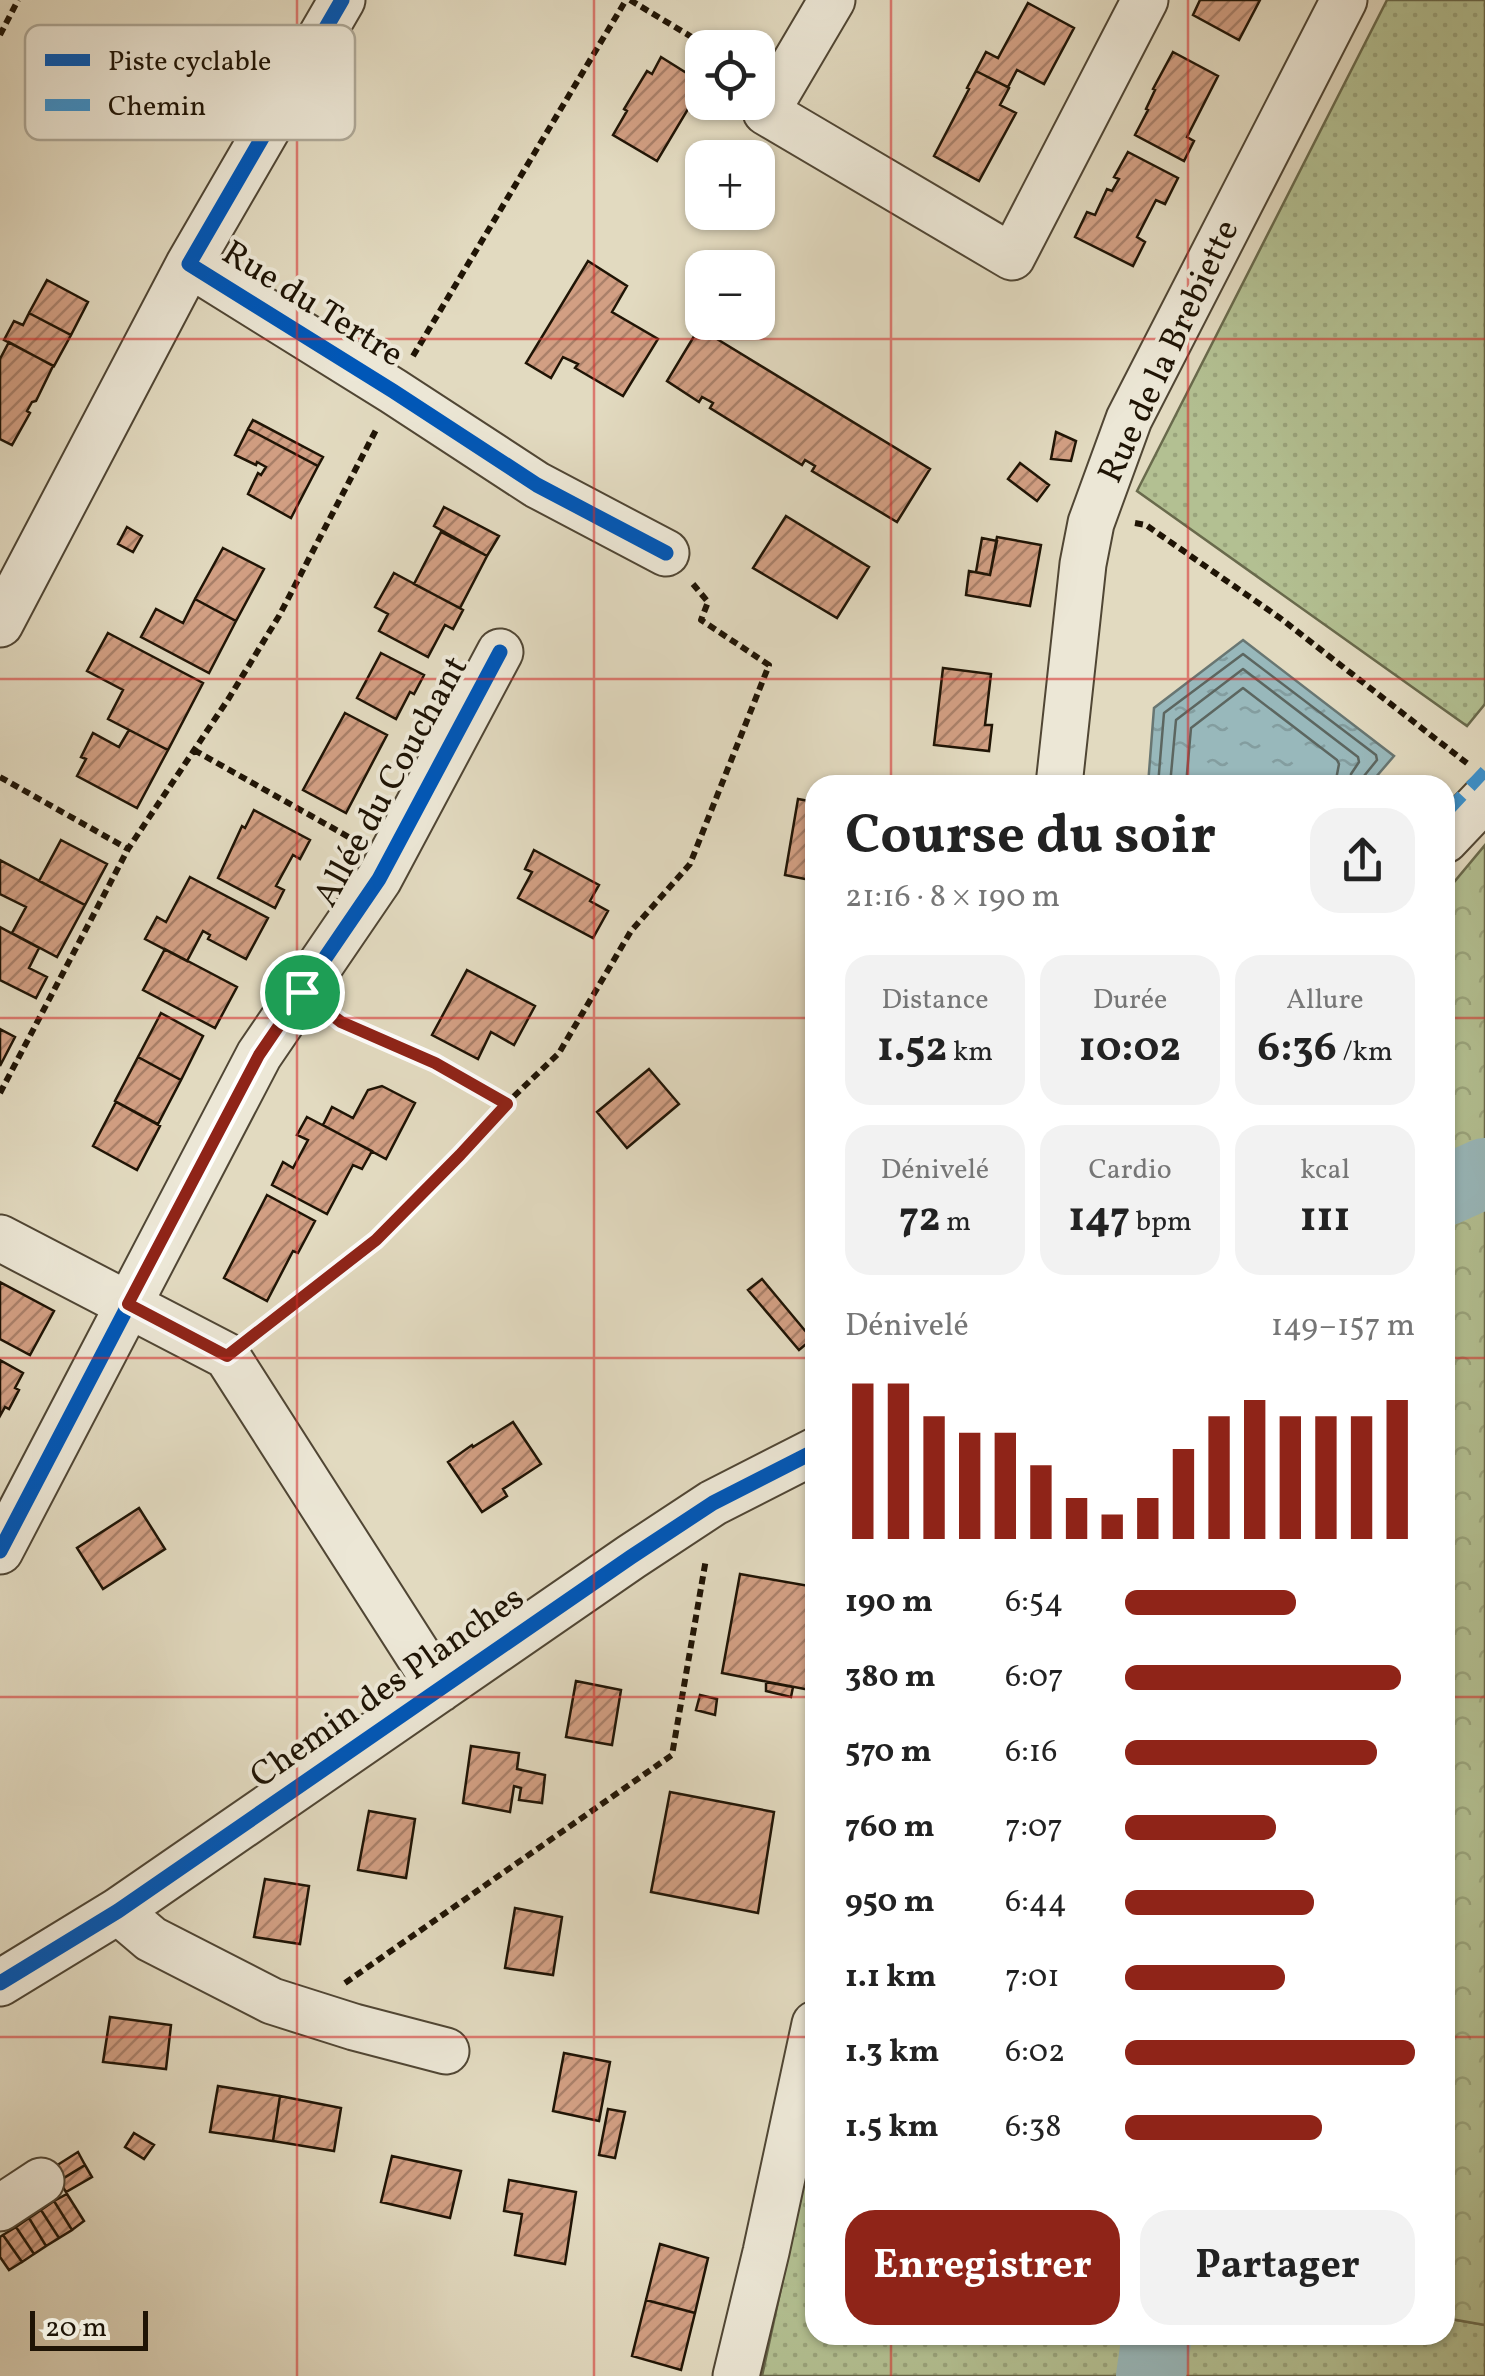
<!DOCTYPE html>
<html lang="fr">
<head>
<meta charset="utf-8">
<style>
	body { margin:0; font-family:Vollkorn,serif; background:#f2f2f2; color:#222; height:100vh; display:flex; flex-direction:column; font-size:38px; white-space:nowrap }
	* { box-sizing:border-box; margin:0 }
	p { font-size:32px; color:#767676 }
	.icon { flex:none; width:55px; height:55px; fill:none; stroke:currentColor; stroke-width:2; stroke-linecap:round; stroke-linejoin:round }
	.map { position:relative; flex:1; overflow:hidden }
	.sheet { position:absolute; left:805px; top:775px; width:650px; height:1570px; display:flex; flex-direction:column; background:#fff; border-radius:30px; box-shadow:0 2px 8px #0004 }
	.sheet>* { flex:none }
	.tools { position:absolute; left:685px; top:30px; display:grid; gap:20px }
	.tools a { display:grid; place-items:center; width:90px; height:90px; border-radius:20px; background:#fff; box-shadow:0 2px 8px #0004; font-size:50px }
	.scale { position:absolute; left:30px; bottom:25px; width:118px; box-sizing:border-box; padding-left:10px; border:5px solid #1f1405; border-top:0; font-size:28px; line-height:35px; white-space:nowrap; color:#1f1405; -webkit-text-stroke:8px #ece7d6; paint-order:stroke }
	.pin { position:absolute; display:grid; place-items:center; width:85px; height:85px; color:#fff; margin:-42px; border:5px solid #fff; border-radius:50%; box-shadow:0 2px 10px #0007 }
	.round { display:grid; place-items:center; flex:none; width:105px; height:105px; border-radius:30px; background:#f2f2f2 }
	.summary { display:flex; align-items:center; justify-content:space-between; height:170px; padding:0 40px }
	h1 { font-size:55px; font-weight:700; line-height:75px }
	.figures { display:grid; grid-template-columns:repeat(3,1fr); gap:15px; height:170px; padding:10px 40px }
	.figures div { display:grid; align-content:center; border-radius:25px; background:#f2f2f2; text-align:center }
	.figures b { font-size:42px; font-weight:700 }
	.figures small { font-size:28px; font-weight:400 }
	.figures p { font-size:28px }
	.chart { height:280px; padding:20px 40px }
	.chart p { display:flex; justify-content:space-between }
	.chart svg { width:100%; height:180px; margin-top:10px; stroke:#8f2418; stroke-width:6 }
	.primary-button { display:flex; gap:20px; margin-top:auto; padding:20px 40px }
	.primary-button a { flex:1; height:115px; border-radius:30px; background:#8f2418; color:#fff; font-size:40px; font-weight:700; line-height:115px; text-align:center }
	.primary-button a+a { background:#f2f2f2; color:#222 }
	ul { padding:0 40px; list-style:none; font-size:32px }
	li { display:grid; grid-template-columns:160px 120px 1fr; align-items:center; height:75px }
	li i { height:25px; border-radius:12px; background:#8f2418 }
	.map>svg:first-child { display:block }
</style>
</head>
<body>
<div class="map">
<svg width="1485" height="2376" viewBox="0 0 1485 2376">
	<defs>
		<pattern id="grass-dots" width="8" height="8" patternUnits="userSpaceOnUse" patternTransform="scale(2.5)"><rect width="8" height="8" fill="#b3c092"/><path d="M2 2h.1M6 6h.1" fill="none" stroke="#9aa47c" stroke-width="1.8" stroke-linecap="round"/></pattern>
		<pattern id="forest-crowns" width="20" height="18" patternUnits="userSpaceOnUse" patternTransform="scale(2.5)"><rect width="20" height="18" fill="#b3c092"/><path d="M2 6a3 3 0 1 1 6 0M12 15a3 3 0 1 1 6 0" fill="none" stroke="#9aa47c"/></pattern>
		<pattern id="water-ripples" width="26" height="14" patternUnits="userSpaceOnUse" patternTransform="scale(2.5)"><rect width="26" height="14" fill="#98b8bb"/><path d="M2 4q2-2 4 0t4 0M15 11q2-2 4 0t4 0" fill="none" stroke="#839d9f"/></pattern>
		<pattern id="building-hatch" width="6" height="6" patternUnits="userSpaceOnUse" patternTransform="scale(2.5)"><rect width="6" height="6" fill="#d29f83"/><path d="M-1 1l2-2M0 6l6-6M5 7l2-2" fill="none" stroke="#aa8069"/></pattern>
	</defs>
	<rect width="100%" height="100%" fill="#e2dac0"/>
	<filter id="stains"><feTurbulence type="fractalNoise" baseFrequency=".002" numOctaves="4"/><feColorMatrix values="0 0 0 0 .2 0 0 0 0 .09 0 0 0 0 .02 0 0 0 .5 -.17"/></filter>
	<radialGradient id="worn" r=".72"><stop offset=".6" stop-color="#630" stop-opacity="0"/><stop offset="1" stop-color="#630" stop-opacity=".3"/></radialGradient>
	<path fill="url(#grass-dots)" stroke="#696a4c" stroke-width="2.5" d="M1387,0H1485V704L1467,726L1137,491Z
		M815,2131V2335H1445V2318L1485,2325V2376H762Z"/>
	<path fill="url(#forest-crowns)" stroke="#696a4c" stroke-width="2.5" d="M1485,845V2325L1445,2318V893Z"/>
	<path fill="url(#water-ripples)" stroke="#687672" stroke-width="2.5" d="M1243,640L1394,756L1369,785H1148L1154,708Z"/>
	<g fill="none" stroke-linecap="round" stroke-linejoin="round">
		<path stroke="#5c6660" stroke-width="2.5" d="M1158,785L1164,713L1243,654L1376,755L1377,760L1364,776L1363,785
			M1170,785L1176,720L1243,669L1358,757L1359,762L1351,774L1350,785
			M1186,785L1191,728L1243,688L1337,760L1339,764L1335,785"/>
		<path stroke="#98b8bb" stroke-width="70" d="M1445,1191L1485,1173
			M1151,2376L1157,2335"/>
	</g>
	<path fill="url(#building-hatch)" stroke="#1f1405" stroke-width="2.5" d="M1200,0H1260L1239,40L1193,15Z
		M1028,3L1074,28L1044,84L1017,70L1008,87L976,71L986,52L998,58Z
		M1173,52L1218,76L1187,137L1194,141L1184,161L1135,135L1148,110L1146,109L1155,90L1153,89Z
		M661,57L696,79L687,95L694,99L657,161L613,135L627,111L624,109L647,71L652,74Z
		M976,71L1009,88L1000,105L1016,113L979,181L934,156L969,89L967,88Z
		M1128,152L1178,178L1165,204L1156,200L1137,237L1145,242L1133,266L1075,237L1087,212L1095,215L1107,189L1112,191L1119,179L1114,177Z
		M588,261L627,286L612,312L658,339L623,396L575,368L578,364L563,357L551,378L526,363Z
		M47,280L88,302L71,335L29,313Z
		M29,313L71,335L54,366L4,340L14,321L23,325Z
		M699,328L930,469L897,522L812,471L815,466L805,460L802,465L710,408L713,403L702,397L699,402L667,381Z
		M9,342L53,366L36,401L32,402L27,411L30,413L12,445L0,439V359Z
		M253,420L323,457L318,466L248,429Z
		M248,429L318,466L291,518L248,494L258,473L261,475L266,467L257,462L256,465L235,455Z
		M1056,432L1076,441L1071,461L1051,459Z
		M1020,463L1049,485L1037,501L1008,479Z
		M444,507L499,536L487,556L434,526Z
		M786,516L869,567L837,618L753,568Z
		M127,527L142,536L133,552L118,544Z
		M441,532L487,556L460,608L414,584Z
		M997,537L1041,545L1030,606L966,595L969,571L990,575Z
		M982,538L997,541L990,575L976,572Z
		M223,548L264,569L236,621L195,599Z
		M394,573L463,610L453,629L445,625L428,657L379,631L388,614L375,607Z
		M195,599L236,621L209,673L141,637L156,609L183,623Z
		M108,633L203,683L168,750L108,719L123,690L87,671Z
		M381,653L424,675L414,694L410,692L396,719L357,698Z
		M943,668L991,674L985,725H992L989,751L934,745Z
		M345,713L387,735L346,813L303,790Z
		M129,730L168,750L137,808L77,776L86,759L81,757L93,733L119,747Z
		M905,777L984,785H904Z
		M798,799L815,802V881L785,875Z
		M254,810L310,840L300,859L293,855L276,886L284,890L275,908L218,878L242,826L245,828Z
		M61,840L107,864L85,905L39,881Z
		M534,850L599,885L590,901L608,911L593,938L518,898L532,872L525,869Z
		M0,860L85,905L57,957L12,933L26,907L0,894Z
		M190,877L268,918L246,959L208,939L210,935L203,931L187,961L145,939L157,917L166,922Z
		M0,927L39,948L29,968L47,977L36,998L0,980Z
		M165,949L237,987L215,1028L143,990Z
		M467,970L535,1006L514,1045L491,1032L478,1059L432,1035Z
		M161,1013L203,1036L181,1080L138,1057Z
		M0,1029L15,1037L0,1066Z
		M138,1057L181,1080L158,1124L115,1101Z
		M649,1069L679,1104L627,1148L597,1112Z
		M382,1086L415,1103L386,1159L323,1125L332,1107L353,1118L368,1090Z
		M116,1102L160,1126L137,1170L93,1146Z
		M307,1117L372,1151L362,1169L353,1165L327,1214L272,1185L283,1162L293,1168L308,1140L297,1135Z
		M267,1195L315,1221L298,1253L293,1251L267,1301L224,1278Z
		M762,1279L812,1339L799,1350L748,1290Z
		M0,1282L54,1311L30,1355L0,1339Z
		M0,1360L23,1373L15,1388L19,1390L9,1409L5,1407L0,1416Z
		M513,1422L541,1464L503,1489L507,1496L482,1512L448,1462L472,1445L473,1447Z
		M139,1508L165,1549L103,1589L77,1548Z
		M740,1574L815,1587V1691L722,1673Z
		M576,1681L621,1690L612,1745L566,1737Z
		M766,1682L793,1687L791,1697L766,1691Z
		M700,1695L717,1699L715,1715L696,1710Z
		M471,1746L519,1753L517,1769L545,1775L542,1803L519,1800L521,1788L514,1786L510,1812L463,1803Z
		M670,1792L774,1812L758,1913L651,1892Z
		M369,1811L415,1819L406,1878L358,1870Z
		M265,1879L309,1886L300,1944L254,1937Z
		M515,1908L562,1917L553,1975L505,1968Z
		M110,2017L171,2025L166,2069L103,2062Z
		M564,2053L610,2062L599,2121L553,2111Z
		M218,2086L280,2096L273,2141L210,2132Z
		M280,2096L341,2108L334,2151L273,2141Z
		M608,2109L625,2112L615,2158L599,2155Z
		M134,2133L154,2145L144,2159L125,2147Z
		M78,2152L85,2165L59,2181L51,2169Z
		M392,2156L461,2171L450,2218L381,2202Z
		M85,2165L92,2177L66,2192L59,2181Z
		M509,2180L576,2192L565,2264L515,2255L522,2214L504,2211Z
		M67,2194L84,2221L72,2230L54,2201Z
		M54,2201L72,2230L59,2238L41,2210Z
		M41,2210L59,2238L46,2246L29,2218Z
		M29,2218L46,2246L34,2254L16,2227Z
		M16,2227L34,2254L22,2262L3,2235Z
		M3,2235L22,2262L9,2270L0,2257V2237Z
		M660,2244L708,2258L695,2313L646,2300Z
		M646,2300L695,2313L681,2370L632,2356Z"/>
	<g fill="none" stroke-linecap="round" stroke-linejoin="round">
		<g stroke="#504634" stroke-width="49">
			<path id="minor" d="M342,0L189,264L393,391L537,485L666,553
				M832,0L766,112L1012,257L1145,0
				M0,624L189,264
				M1059,785L1083,564L1091,523L1129,419L1344,0
				M1445,840L1485,798
				M0,1238L227,1356L440,1689
				M0,1551L259,1055L379,879L500,652
				M118,1911L151,1939L272,2001L354,2027L446,2051
				M0,1983L118,1911L631,1557L713,1503L815,1451
				M0,2208L41,2181
				M736,2376L766,2252L815,2024"/>
		</g>
		<path stroke="#1f1405" stroke-width="6" stroke-dasharray="8 5" stroke-linecap="butt" d="M630,0L710,48
			M0,35L18,0
			M413,356L626,0
			M1135,523L1146,525L1280,618L1468,764
			M194,750L354,840
			M0,777L128,849
			M334,1017L341,1022L435,1063L507,1103
			M0,1093L128,849L229,698L279,616L376,430
			M256,1333L376,1241L460,1155L507,1103L559,1053L631,931L690,864L769,665L701,620L708,602L693,584
			M345,1983L672,1755L706,1559"/>
		<use href="#minor" stroke="#ece7d6" stroke-width="45"/>
		<path stroke="#3a93d1" stroke-width="12" stroke-dasharray="25 12" stroke-linecap="butt" d="M1445,814L1485,771"/>
		<g stroke="#ece7d6" stroke-width="21">
			<path id="cycleway" d="M342,0L189,264L393,391L537,485L666,553
				M0,1551L259,1055L379,879L500,652
				M0,1983L118,1911L631,1557L713,1503L815,1451"/>
		</g>
		<use href="#cycleway" stroke="#0057b8" stroke-width="15"/>
	</g>
	<g fill="none" stroke-linecap="round" stroke-linejoin="round">
		<g stroke="#fff" stroke-width="20">
			<path id="route" d="M302,992L341,1022L435,1063L507,1104L460,1155L376,1240L227,1356L128,1304L259,1055Z"/>
		</g>
		<use href="#route" stroke="#8f2418" stroke-width="12"/>
	</g>
	<path fill="none" stroke="#d62828" stroke-width="2.5" stroke-opacity="0.55" d="M297,0V2376M594,0V2376M891,0V785M1188,0V785M0,339H1485M0,679H1485M0,1018H815M1445,1018H1485M0,1358H815M1445,1358H1485M0,1697H815M1445,1697H1485M0,2037H815M1445,2037H1485M891,2335V2376M1188,2335V2376"/>
	<g text-anchor="middle" dominant-baseline="central" stroke-width="8" stroke-linejoin="round" paint-order="stroke">
		<g font-size="35" fill="#1f1405" stroke="#ece7d6">
			<text transform="translate(312 305) rotate(32)">Rue du Tertre</text>
			<text transform="translate(1170 352) rotate(-65)">Rue de la Brebiette</text>
			<text transform="translate(392 782) rotate(-61)">Allée du Couchant</text>
			<text transform="translate(388 1688) rotate(-35)">Chemin des Planches</text>
		</g>
	</g>
	<rect x="25" y="25" width="330" height="115" rx="15" fill="#ece7d6" stroke="#aea897" stroke-width="2.5"/>
	<rect x="45" y="54" width="45" height="12" fill="#0057b8"/>
	<rect x="45" y="99" width="45" height="12" fill="#3a93d1"/>
	<g font-size="28" fill="#1f1405">
		<text x="108" y="70">Piste cyclable</text>
		<text x="108" y="115">Chemin</text>
	</g>
	<rect width="100%" height="100%" filter="url(#stains)"/>
	<rect width="100%" height="100%" fill="url(#worn)"/>
</svg>
<div class="tools">
<a><svg class="icon" aria-label="locate" viewBox="0 0 24 24"><circle cx="12" cy="12" r="6"/><path d="M12 2v4M12 18v4M2 12h4M18 12h4"/></svg></a>
<a>+</a>
<a>−</a>
</div>
<div class="scale">20 m</div>
<div class="pin" style="left:302px;top:992px;background:#1e9e55"><svg class="icon" aria-label="arrive" viewBox="0 0 24 24"><path d="M6 21V4h12l-3 4 3 4H6"/></svg></div>
<section class="sheet">
<div class="summary"><div><h1>Course du soir</h1><p>21:16 · 8 × 190 m</p></div><a class="round"><svg class="icon" aria-label="share" viewBox="0 0 24 24"><path d="M12 15V3M7 8l5-5 5 5M5 13v7h14v-7"/></svg></a></div>
<div class="figures">
<div><p>Distance</p><b>1.52<small> km</small></b></div>
<div><p>Durée</p><b>10:02</b></div>
<div><p>Allure</p><b>6:36<small> /km</small></b></div>
</div>
<div class="figures">
<div><p>Dénivelé</p><b>72<small> m</small></b></div>
<div><p>Cardio</p><b>147<small> bpm</small></b></div>
<div><p>kcal</p><b>111</b></div>
</div>
<div class="chart"><p><span>Dénivelé</span>149–157 m</p>
<svg viewBox="0 0 160 44" preserveAspectRatio="none"><path d="M5 44V6M15 44V6M25 44V14M35 44V18M45 44V18M55 44V26M65 44V34M75 44V38M85 44V34M95 44V22M105 44V14M115 44V10M125 44V14M135 44V14M145 44V14M155 44V10"/></svg>
</div>
<ul>
<li><b>190 m</b>6:54<i style="width:59%"></i></li>
<li><b>380 m</b>6:07<i style="width:95%"></i></li>
<li><b>570 m</b>6:16<i style="width:87%"></i></li>
<li><b>760 m</b>7:07<i style="width:52%"></i></li>
<li><b>950 m</b>6:44<i style="width:65%"></i></li>
<li><b>1.1 km</b>7:01<i style="width:55%"></i></li>
<li><b>1.3 km</b>6:02<i style="width:100%"></i></li>
<li><b>1.5 km</b>6:38<i style="width:68%"></i></li>
</ul>
<div class="primary-button"><a>Enregistrer</a><a>Partager</a></div>
</section>
</div>
</body>
</html>
